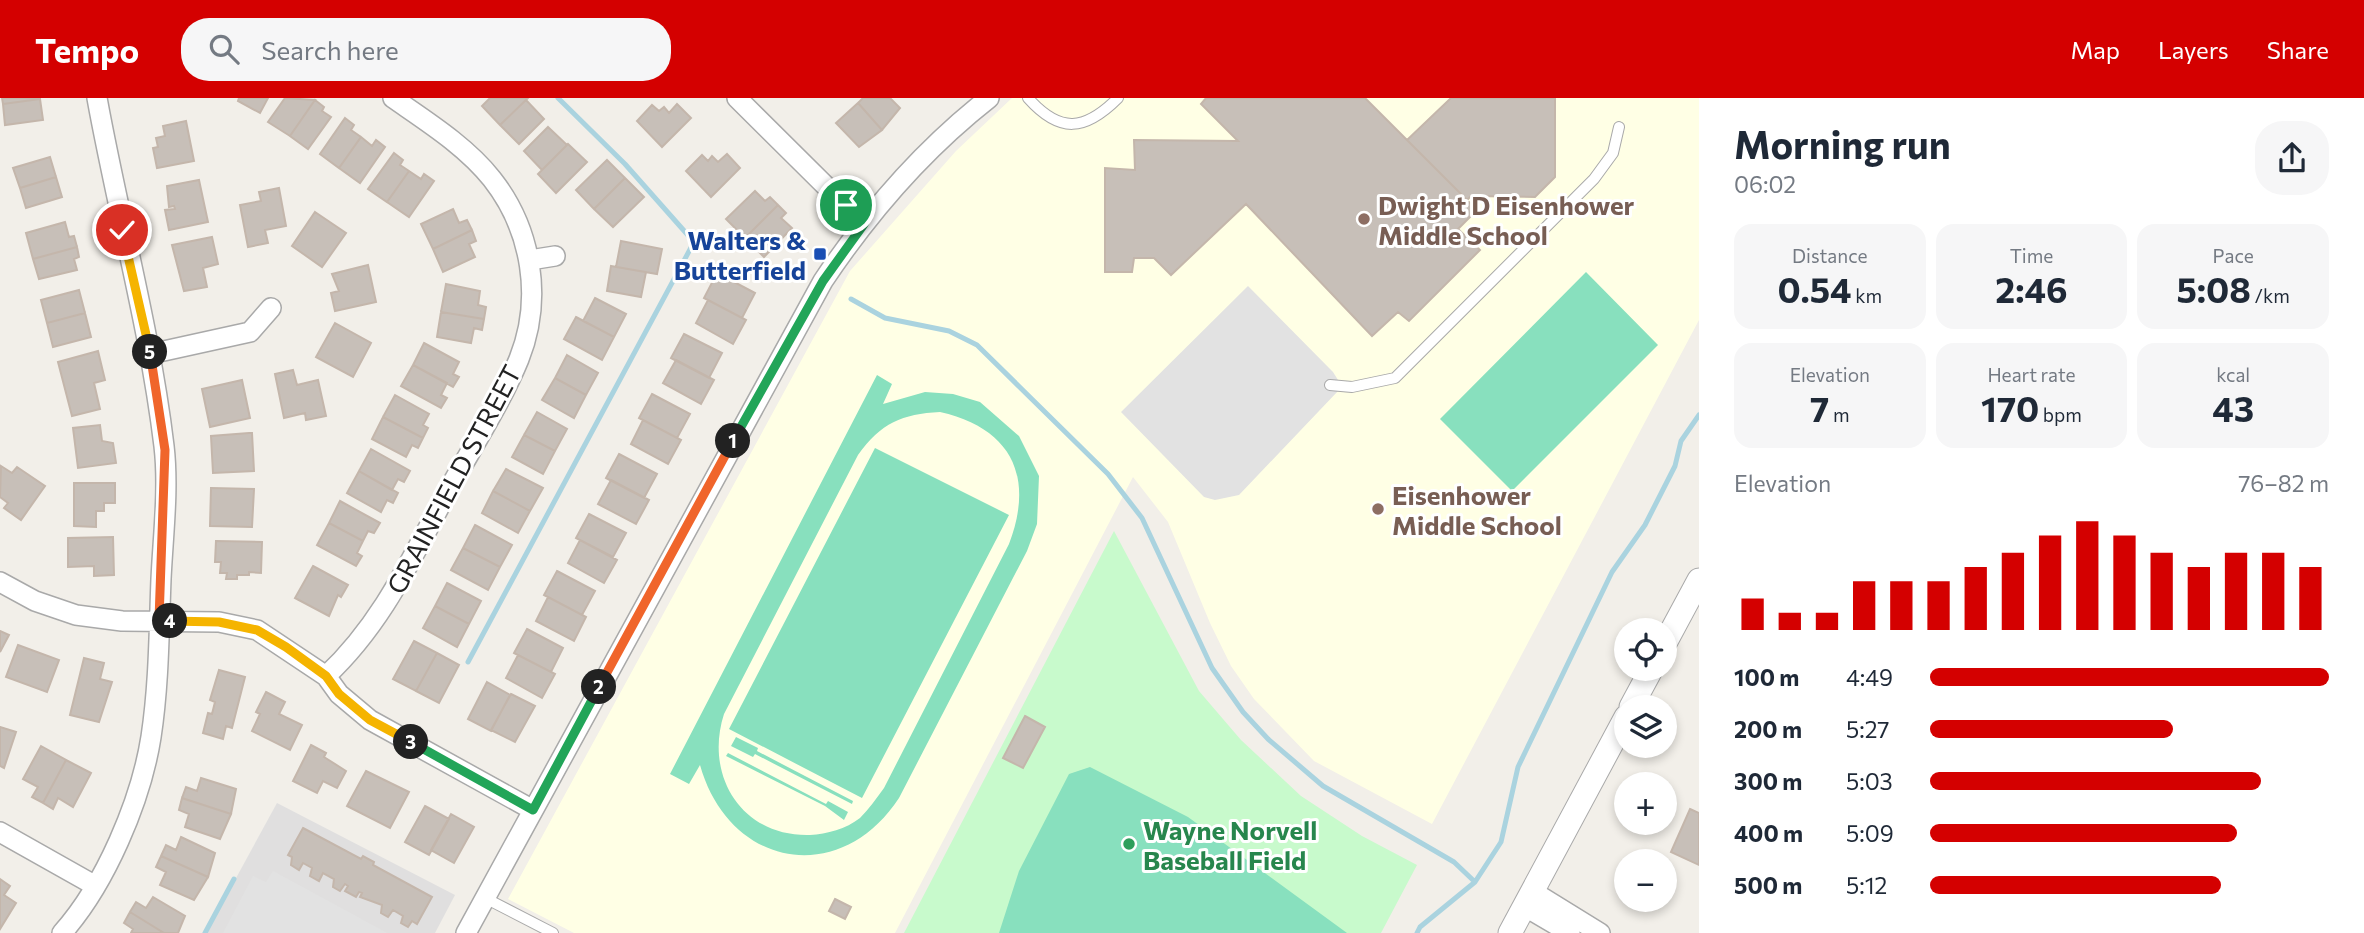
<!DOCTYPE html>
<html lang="en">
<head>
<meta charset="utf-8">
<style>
	body { margin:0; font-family:Commissioner,sans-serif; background:#f6f6f7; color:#1f2937; height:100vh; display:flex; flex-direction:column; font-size:26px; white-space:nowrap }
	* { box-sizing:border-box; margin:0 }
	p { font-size:23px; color:#747a83 }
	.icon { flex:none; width:38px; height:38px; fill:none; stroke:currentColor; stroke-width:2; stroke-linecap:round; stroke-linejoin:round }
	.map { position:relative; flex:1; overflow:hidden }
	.details { display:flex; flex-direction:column; background:#fff; width:665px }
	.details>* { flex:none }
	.buttons { position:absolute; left:1614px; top:520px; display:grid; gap:14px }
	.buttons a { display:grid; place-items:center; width:63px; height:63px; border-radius:50%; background:#fff; box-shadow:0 4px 10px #0003; font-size:35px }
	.pin { position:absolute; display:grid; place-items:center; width:60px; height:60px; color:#fff; margin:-30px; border:4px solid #fff; border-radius:50%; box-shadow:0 2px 7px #0007 }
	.km { position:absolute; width:35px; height:35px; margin:-18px; border-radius:50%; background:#222; color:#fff; font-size:19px; line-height:35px; text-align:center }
	.round { display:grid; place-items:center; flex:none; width:74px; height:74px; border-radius:28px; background:#f6f6f7 }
	.overview { display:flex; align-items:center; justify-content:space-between; height:119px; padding:0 35px }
	h1 { font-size:38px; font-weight:700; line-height:52px }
	.metrics { display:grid; grid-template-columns:repeat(3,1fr); gap:10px; height:119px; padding:7px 35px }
	.metrics div { display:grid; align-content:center; border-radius:18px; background:#f6f6f7; text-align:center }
	.metrics b { font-size:35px; font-weight:700 }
	.metrics small { font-size:19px; font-weight:400 }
	.metrics p { font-size:19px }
	.chart { height:196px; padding:14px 35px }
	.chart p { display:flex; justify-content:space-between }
	.chart svg { width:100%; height:126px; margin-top:7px; stroke:#d40000; stroke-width:6 }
	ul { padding:0 35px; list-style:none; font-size:23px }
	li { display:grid; grid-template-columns:112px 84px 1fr; align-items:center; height:52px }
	li i { height:18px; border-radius:9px; background:#d40000 }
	header { display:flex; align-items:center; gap:42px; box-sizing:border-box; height:98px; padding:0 35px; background:#d40000; color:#fff }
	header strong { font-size:33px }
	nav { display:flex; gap:38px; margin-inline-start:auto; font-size:24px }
	.search { width:490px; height:63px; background:#f6f6f7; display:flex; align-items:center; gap:18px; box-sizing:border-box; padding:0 24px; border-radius:28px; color:#747a83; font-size:26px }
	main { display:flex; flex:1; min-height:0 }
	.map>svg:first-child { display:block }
</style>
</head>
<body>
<header>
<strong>Tempo</strong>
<div class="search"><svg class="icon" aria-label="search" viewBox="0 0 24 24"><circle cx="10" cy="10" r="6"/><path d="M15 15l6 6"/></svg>Search here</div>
<nav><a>Map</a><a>Layers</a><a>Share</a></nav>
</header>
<main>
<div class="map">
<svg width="1699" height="835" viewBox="0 0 1699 835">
	<rect width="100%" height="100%" fill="#f2efe9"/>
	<path fill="#e0dfdf" d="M277,705L455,797L435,835H206Z"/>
	<path fill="#ffffe5" d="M1012,0H1699V222L1432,726L1314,663L1254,601L1231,568L1210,525L1168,424L1133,379L895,835H574L508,801L850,173L956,53Z"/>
	<path fill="#c8facc" d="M1114,433L1199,593L1241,642L1301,698L1362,738L1417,767L1381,835H904Z"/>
	<path fill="#88e0be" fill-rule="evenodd" d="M1586,174L1658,247L1512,393L1440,321Z
		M877,277L892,286L883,306L925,294L953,296L980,304L1019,338L1039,378L1037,426L1027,453L899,700C840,790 729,770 700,667L689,686L670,676ZM940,314C1011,330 1035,378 1009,446L884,690C876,701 869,711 860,720C846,731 827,736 810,737C742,739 704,678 724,616L858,357C881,325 902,316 940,314Z
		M875,350L1009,417L862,700L729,631Z
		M736,639L758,650L757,653L853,703L852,706L755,656L753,659L731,648Z
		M728,655L826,706L828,703L848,714L844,722L825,708L726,658Z
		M1090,669L1188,719L1347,835H999L1019,773L1069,676Z"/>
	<path fill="#e2e2e2" d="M1248,188L1333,274L1338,282V293L1239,397L1215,402L1204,399L1121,314Z
		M273,773L334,806L387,835H223L253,778L266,784Z"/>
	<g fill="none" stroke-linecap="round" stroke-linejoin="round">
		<path stroke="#aad3df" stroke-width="5" d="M851,201L885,220L949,233L977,247L1108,376L1142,420L1212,570L1243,614L1268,641L1323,688L1454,764L1475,784
			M468,564L694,144L625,66L558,0
			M205,835L234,781
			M1417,835L1420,829L1475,784L1501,744L1518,669L1612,474L1645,427L1675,368L1681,343L1699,317"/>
	</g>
	<path fill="#c7bfb8" stroke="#c4b6ab" stroke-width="2" d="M2,0H40V1L3,6Z
		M239,0H268L260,15L238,3Z
		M285,0L315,2L290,38L268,24Z
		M490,0H528L500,27L482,8Z
		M863,0H890L900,10L882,32L858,5Z
		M1206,0H1365L1477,112L1458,131L1480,152L1409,223L1398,214L1372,238L1246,106L1171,177L1154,160H1134L1132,174H1105V70L1135,72L1134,42L1238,43L1201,6Z
		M1451,0H1555V79L1535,99L1471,98L1467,102L1407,42Z
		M40,1L43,22L5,27L3,6Z
		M315,2L324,9L322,13L331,19L308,51L290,38Z
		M526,2L544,21L519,46L500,27Z
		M858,5L882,32L859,49L836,25Z
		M677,6L691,20L662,49L637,23L652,7L659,13L664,9L669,15Z
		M345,20L354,27L351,32L361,39L339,70L320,56Z
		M186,23L194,63L157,70L153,50L158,49L156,40L165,38L163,28Z
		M548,29L567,47L542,72L524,53Z
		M361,39L372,48L376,42L385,49L360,85L339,70Z
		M568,46L587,64L556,95L538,76Z
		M394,55L403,62L400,67L409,73L387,104L368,91Z
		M727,56L740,70L711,99L686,73L702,57L708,63L712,58L718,64Z
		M50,59L56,79L20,90L13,70Z
		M607,62L625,80L594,111L576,92Z
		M409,73L421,81L424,76L434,83L409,119L387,104Z
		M56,79L62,99L26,110L20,90Z
		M625,80L644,99L613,129L594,111Z
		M199,82L208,124L169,132L165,112L175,111L174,108L169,109L167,88Z
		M279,90L286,128L265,132L268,145L248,149L240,107L261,103L259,94Z
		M755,93L765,103L770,99L778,107L745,140L726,121Z
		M778,107L786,115L781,120L792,130L764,159L745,140Z
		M453,111L459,125L467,122L472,132L433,151L421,126Z
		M315,114L346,135L322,169L292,148Z
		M65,124L69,139L74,138L77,149L33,161L26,135Z
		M472,132L476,143L469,146L475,159L443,174L433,151Z
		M212,139L218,166L203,170L207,189L184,193L172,147Z
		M621,143L662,151L657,176L616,169Z
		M77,149L79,159L74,161L77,172L39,181L33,161Z
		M368,167L376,204L335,213L331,195L339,193L332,176Z
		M611,168L646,174L641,199L607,193Z
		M717,175L755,195L742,220L704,200Z
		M446,186L480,193L478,207L486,209L484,221L441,214Z
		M79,192L85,215L47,225L41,202Z
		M595,200L626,216L614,239L583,223Z
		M708,202L746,222L733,246L696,225Z
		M441,214L484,221L482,232L474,230L471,245L437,239Z
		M85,215L91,239L53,249L47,225Z
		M576,219L614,239L602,262L564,241Z
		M335,225L371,245L353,279L316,259Z
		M684,236L722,255L709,280L671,260Z
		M424,245L459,264L453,276L459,279L453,289L413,267Z
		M98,253L105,282L94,285L100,311L72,318L58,264Z
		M567,257L598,275L586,297L555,280Z
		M676,262L714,282L701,306L663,285Z
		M413,267L447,285L441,297L447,300L441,310L401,288Z
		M293,272L297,287L318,282L326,318L306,322L305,315L284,320L275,276Z
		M555,280L586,297L574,320L542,302Z
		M242,282L250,320L210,329L202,291Z
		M652,296L690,316L677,340L639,320Z
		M395,297L429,316L423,327L428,330L423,340L383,319Z
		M537,314L567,331L555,353L524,337Z
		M383,319L423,340L418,350L412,347L406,359L372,341Z
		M643,322L681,342L668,366L631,346Z
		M100,327L102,343L113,345L116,365L78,370L73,330Z
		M249,335H252L254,373L213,375L211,338Z
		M524,337L555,353L543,376L512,359Z
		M371,351L410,373L404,384L398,381L392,392L359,373Z
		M619,356L657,376L644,400L606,380Z
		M1,368L12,375L17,369L45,388L21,422L4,410L8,405L0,399Z
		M506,371L543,390L530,413L493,393Z
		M359,373L398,395L393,405L387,402L381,414L347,395Z
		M611,382L649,402L636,426L598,406Z
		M74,385H115V405H104V413H96V429L74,428Z
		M211,390L254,391L252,429L210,428Z
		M493,393L530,413L518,435L482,415Z
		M340,403L380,425L374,435L368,433L363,443L329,425Z
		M589,416L626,435L613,459L576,440Z
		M329,425L363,443L357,455L362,458L356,468L317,447Z
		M475,427L512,447L500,469L463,450Z
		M113,439L114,477L94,478V468L68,469V440Z
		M580,442L617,462L604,485L568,465Z
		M216,443L262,444L261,475L249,474V477H237V481H226L227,475H220L221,464H215Z
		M463,450L500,469L488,492L451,472Z
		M313,468L348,487L341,499L338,497L329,518L295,500Z
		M557,473L595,493L582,517L544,497Z
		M447,485L481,503L469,526L435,508Z
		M548,499L586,519L574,543L536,523Z
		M435,508L469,526L457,549L423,530Z
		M527,531L563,550L551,574L514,555Z
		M0,533L9,537L0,554Z
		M414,543L437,555L416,593L393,581Z
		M18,547L59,562L47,594L6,579Z
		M437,555L459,567L439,605L416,593Z
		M518,557L555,576L542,600L506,580Z
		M84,560L104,565L100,581L112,584L99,624L70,617Z
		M219,572L245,579L232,630L226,628L223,641L203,635L208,615L212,616L215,604L210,602Z
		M487,584L510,597L491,633L468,621Z
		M266,594L285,604L279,616L302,627L290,652L252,633L260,616L256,614Z
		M511,596L535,608L515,644L491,632Z
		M1025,618L1045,629L1023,670L1003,660Z
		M0,629L16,634L4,670L0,668Z
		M311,647L326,655L324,659L346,673L337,690L323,683L317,695L293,683Z
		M41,648L66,662L43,705L32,699L38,689L23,681Z
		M66,662L91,675L73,709L58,700L53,711L43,705Z
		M366,673L409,694L390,730L347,708Z
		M201,680L236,691L231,716L182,700L186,689L197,693Z
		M182,700L231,716L220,741L185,729L189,716L179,712Z
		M425,708L449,721L429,757L405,744Z
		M1690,711L1699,715V767L1671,754Z
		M451,716L474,729L454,765L431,752Z
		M303,730L361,761L363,758L374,764L373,767L432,799L417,826L412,823L408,829L401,825L403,818L393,812L388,819L381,815L382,807L360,799L362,795L359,794L356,799L345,793L348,788L345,786L340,793L333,789L334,781L323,775L319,783L310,778L312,770L303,765L299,772L291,767L292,759L288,757Z
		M181,739L215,755L208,779L161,758L166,747L176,752Z
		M161,758L208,779L194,802L160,787L166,774L156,769Z
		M0,781L10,788L4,797L16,805L0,831Z
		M153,799L185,818L178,835H164L130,814L136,804L146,810Z
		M835,801L851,809L845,821L829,813Z
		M130,814L164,835H131L133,831L124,825Z"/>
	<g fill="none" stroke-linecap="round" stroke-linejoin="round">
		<g stroke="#a9a9a9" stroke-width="12">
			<path id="service" d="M1028,0C1060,36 1085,33 1118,0
				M1330,287L1352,289L1395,280L1594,81L1613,55L1619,29
				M485,800L553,835"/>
		</g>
		<g stroke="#a9a9a9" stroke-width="22">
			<path id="minor" d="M737,0L864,126
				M530,162L555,158
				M150,256L250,234L271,210
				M0,484L35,503L76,517L122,523L219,524L257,532L326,578L339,596L370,622L533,712
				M326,578C382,526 412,459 448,393C471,351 501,305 519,261C543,201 532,132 492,81C466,48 426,23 393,0
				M0,734L94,787
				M1532,793L1600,835
				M1524,808L1570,835
				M62,835C105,787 141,703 151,639C159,587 159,533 161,481C163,438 169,391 164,348C150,231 118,116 97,0
				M466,835L823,183C869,114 924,51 989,0"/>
		</g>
		<g stroke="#a9a9a9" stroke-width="25">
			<path id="tertiary" d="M1664,547L1699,482
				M1631,609L1652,570
				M1510,835L1626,619"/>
		</g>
		<use href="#service" stroke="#fff" stroke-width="10"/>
		<use href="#minor" stroke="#fff" stroke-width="19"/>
		<use href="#tertiary" stroke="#fff" stroke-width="23"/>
	</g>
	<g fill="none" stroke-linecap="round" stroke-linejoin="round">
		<g stroke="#fff" stroke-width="14">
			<path id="split-1" d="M733,343L823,183L864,126L846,107"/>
		</g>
		<g stroke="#fff" stroke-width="14">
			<path id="split-2" d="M599,589L733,343"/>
		</g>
		<g stroke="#fff" stroke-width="14">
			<path id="split-3" d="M411,644L533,712L599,589"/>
		</g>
		<g stroke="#fff" stroke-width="14">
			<path id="split-4" d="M170,523L219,524L257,532L286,549L326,578L339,596L370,622L411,644"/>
		</g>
		<g stroke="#fff" stroke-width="14">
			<path id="split-5" d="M150,254L165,352L159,522L170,523"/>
		</g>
		<g stroke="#fff" stroke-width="14">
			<path id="split-6" d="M122,132L150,254"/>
		</g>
		<use href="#split-1" stroke="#22a559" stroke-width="9"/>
		<use href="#split-2" stroke="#f0652b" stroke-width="9"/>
		<use href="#split-3" stroke="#22a559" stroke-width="9"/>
		<use href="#split-4" stroke="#f5b400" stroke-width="9"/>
		<use href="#split-5" stroke="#f0652b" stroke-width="9"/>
		<use href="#split-6" stroke="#f5b400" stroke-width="9"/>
	</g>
	<g fill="#8d6e63" stroke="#fff" stroke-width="2.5">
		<circle cx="1364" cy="121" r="7"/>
		<circle cx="1378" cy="411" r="7"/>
	</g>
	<rect fill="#1a4fb4" stroke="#fff" stroke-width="2.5" x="813" y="149" width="14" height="14" rx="3.5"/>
	<circle fill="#2e9e5b" stroke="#fff" stroke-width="2.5" cx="1129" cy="746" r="7"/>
	<g text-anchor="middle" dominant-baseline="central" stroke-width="6" stroke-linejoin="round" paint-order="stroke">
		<g font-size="26" font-weight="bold" fill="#785e54" stroke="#fff" text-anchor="start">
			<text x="1378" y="106">Dwight D Eisenhower<tspan x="1378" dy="30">Middle School</tspan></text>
			<text x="1392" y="396">Eisenhower<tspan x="1392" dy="30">Middle School</tspan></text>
		</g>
		<g font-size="26" font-weight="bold" fill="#164399" stroke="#fff" text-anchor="end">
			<text x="806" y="141">Walters &amp;<tspan x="806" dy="30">Butterfield</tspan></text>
		</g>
		<g font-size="26" fill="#222" stroke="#fff">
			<text transform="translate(453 381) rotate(-62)">GRAINFIELD STREET</text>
		</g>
		<g font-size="26" font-weight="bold" fill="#27864d" stroke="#fff" text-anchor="start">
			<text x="1143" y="731">Wayne Norvell<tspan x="1143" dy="30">Baseball Field</tspan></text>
		</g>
	</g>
</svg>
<div class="buttons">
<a><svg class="icon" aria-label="locate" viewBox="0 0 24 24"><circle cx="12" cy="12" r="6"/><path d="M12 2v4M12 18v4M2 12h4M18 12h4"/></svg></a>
<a><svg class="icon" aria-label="layers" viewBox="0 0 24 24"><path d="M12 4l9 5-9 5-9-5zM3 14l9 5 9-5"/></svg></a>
<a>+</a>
<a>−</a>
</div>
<div class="pin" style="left:846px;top:107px;background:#1e9e55"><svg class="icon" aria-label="arrive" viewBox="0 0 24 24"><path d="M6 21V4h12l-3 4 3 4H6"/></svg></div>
<div class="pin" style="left:122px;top:132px;background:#d93025"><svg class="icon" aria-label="check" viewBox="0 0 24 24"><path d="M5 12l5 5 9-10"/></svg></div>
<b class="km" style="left:733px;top:343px">1</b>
<b class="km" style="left:599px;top:589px">2</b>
<b class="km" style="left:411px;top:644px">3</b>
<b class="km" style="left:170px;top:523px">4</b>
<b class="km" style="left:150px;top:254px">5</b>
</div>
<section class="details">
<div class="overview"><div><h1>Morning run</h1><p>06:02</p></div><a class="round"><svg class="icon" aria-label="share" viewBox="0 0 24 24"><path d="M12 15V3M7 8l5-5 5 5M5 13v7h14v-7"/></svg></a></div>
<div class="metrics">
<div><p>Distance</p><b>0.54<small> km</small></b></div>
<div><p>Time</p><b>2:46</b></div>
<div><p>Pace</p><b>5:08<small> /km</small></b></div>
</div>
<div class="metrics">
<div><p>Elevation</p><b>7<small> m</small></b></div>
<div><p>Heart rate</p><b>170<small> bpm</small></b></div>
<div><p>kcal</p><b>43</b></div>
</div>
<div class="chart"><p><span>Elevation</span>76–82 m</p>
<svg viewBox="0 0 160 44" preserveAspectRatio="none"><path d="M5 44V33M15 44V38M25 44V38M35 44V27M45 44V27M55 44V27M65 44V22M75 44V17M85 44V11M95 44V6M105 44V11M115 44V17M125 44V22M135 44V17M145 44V17M155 44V22"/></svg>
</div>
<ul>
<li><b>100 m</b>4:49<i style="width:100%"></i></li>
<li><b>200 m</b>5:27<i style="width:61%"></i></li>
<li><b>300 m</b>5:03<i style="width:83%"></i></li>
<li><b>400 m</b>5:09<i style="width:77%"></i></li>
<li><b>500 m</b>5:12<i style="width:73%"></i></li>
</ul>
</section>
</main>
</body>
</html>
